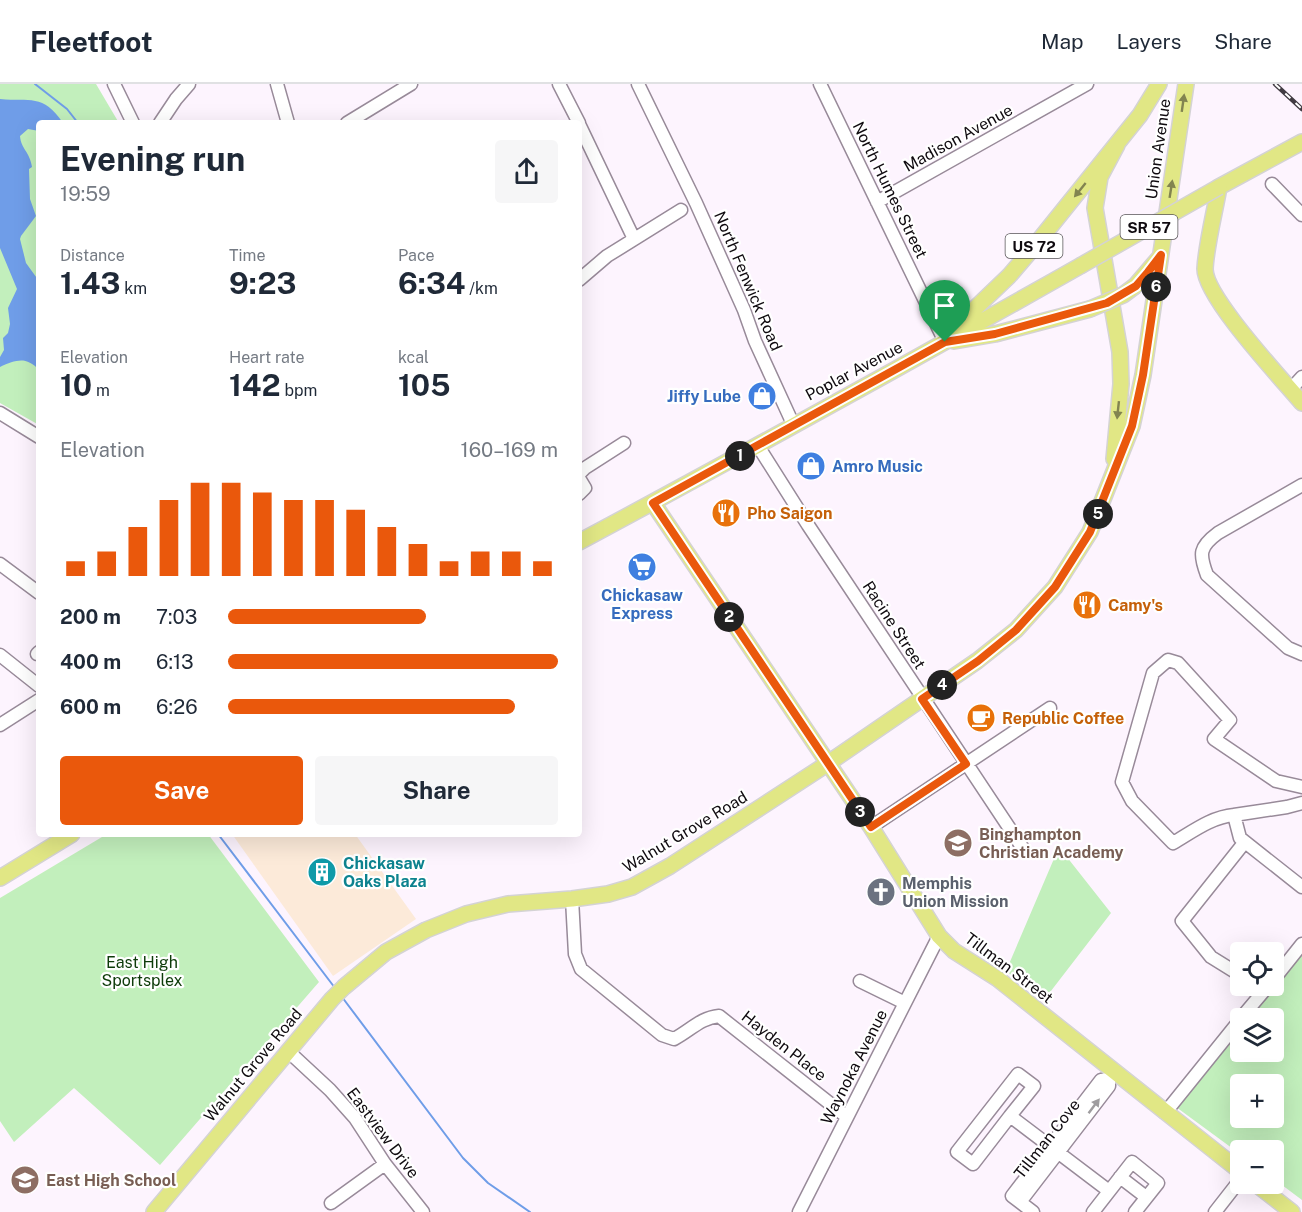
<!DOCTYPE html>
<html lang="en">
<head>
<meta charset="utf-8">
<style>
	body { margin:0; font-family:"Public Sans",sans-serif; background:#f6f6f7; color:#1f2937; height:100vh; display:flex; flex-direction:column; font-size:22px; white-space:nowrap }
	* { box-sizing:border-box; margin:0 }
	p { font-size:20px; color:#747a83 }
	.icon { flex:none; width:33px; height:33px; fill:none; stroke:currentColor; stroke-width:2; stroke-linecap:round; stroke-linejoin:round }
	.map { position:relative; flex:1; overflow:hidden }
	.details { position:absolute; left:36px; top:36px; width:546px; height:717px; display:flex; flex-direction:column; background:#fff; border-radius:6px; box-shadow:0 6px 24px #0002 }
	.details>* { flex:none }
	.buttons { position:absolute; left:1230px; top:858px; display:grid; gap:12px }
	.buttons a { display:grid; place-items:center; width:54px; height:54px; border-radius:6px; background:#fff; box-shadow:0 6px 24px #0002; font-size:30px }
	.pin { position:absolute; display:grid; place-items:center; width:51px; height:51px; color:#fff; margin:-62px -26px; border-radius:50% 50% 50% 0; rotate:-45deg; box-shadow:0 0 6px #0007 }
	.pin .icon { rotate:45deg }
	.km { position:absolute; width:30px; height:30px; margin:-15px; border-radius:50%; background:#222; color:#fff; font-size:16px; line-height:30px; text-align:center }
	.round { display:grid; place-items:center; flex:none; width:63px; height:63px; border-radius:6px; background:#f6f6f7 }
	.summary { display:flex; align-items:center; justify-content:space-between; height:102px; padding:0 24px }
	h1 { font-size:33px; font-weight:700; line-height:45px }
	.figures { display:grid; grid-template-columns:repeat(3,1fr); gap:9px; height:102px; padding:6px 24px }
	.figures div { display:grid; align-content:center }
	.figures b { font-size:30px; font-weight:700 }
	.figures small { font-size:16px; font-weight:400 }
	.figures p { font-size:16px }
	.chart { height:168px; padding:12px 24px }
	.chart p { display:flex; justify-content:space-between }
	.chart svg { width:100%; height:108px; margin-top:6px; stroke:#ea580c; stroke-width:6 }
	.cta { display:flex; gap:12px; margin-top:auto; padding:12px 24px }
	.cta a { flex:1; height:69px; border-radius:6px; background:#ea580c; color:#fff; font-size:24px; font-weight:700; line-height:69px; text-align:center }
	.cta a+a { background:#f6f6f7; color:#1f2937 }
	ul { padding:0 24px; list-style:none; font-size:20px }
	li { display:grid; grid-template-columns:96px 72px 1fr; align-items:center; height:45px }
	li i { height:15px; border-radius:8px; background:#ea580c }
	header { display:flex; align-items:center; gap:36px; box-sizing:border-box; height:84px; padding:0 30px; background:#fff; border-bottom:2px solid #e0e1e3 }
	header strong { font-size:28px }
	nav { display:flex; gap:33px; margin-inline-start:auto; font-size:21px }
	.map>svg:first-child { display:block }
</style>
</head>
<body>
<header>
<strong>Fleetfoot</strong>
<nav><a>Map</a><a>Layers</a><a>Share</a></nav>
</header>
<div class="map">
<svg width="1302" height="1128" viewBox="0 0 1302 1128">
	<rect width="100%" height="100%" fill="#fdf4fe"/>
	<path fill="#fcead9" d="M232,750H355L416,835L333,892Z"/>
	<path fill="#c2efbc" fill-rule="evenodd" d="M0,0H96L119,39H39V341L0,319Z
		M107,750H208L319,898L160,1081L74,1004L14,1058L0,1037V814Z
		M1059,763L1111,829L1044,916L1006,887Z
		M1302,869V1116L1274,1095V1066H1240V1070L1176,1023L1240,944V968H1274V934H1248ZM1240,1000H1274V1034H1240Z"/>
	<path fill="#6f9de8" d="M0,15C30,18 43,9 63,39H39V47L28,45L20,52C21,65 30,68 32,83L29,85L30,115L36,132L21,152L20,155L26,179L39,197V286C26,272 16,276 0,283V273L4,266L3,254L8,249L10,240L8,224L17,205L0,164Z"/>
	<g fill="none" stroke-linecap="round" stroke-linejoin="round">
		<path stroke="#6f9de8" stroke-width="2" d="M35,0L67,25L78,39
			M218,750L335,904
			M342,913L463,1074L488,1099L530,1128"/>
		<g stroke="#988a99" stroke-width="15">
			<path id="minor" d="M114,0L133,39
				M277,0L288,39
				M559,0L579,39
				M638,0L696,119L744,226L755,257L793,340
				M820,0L945,258
				M160,39L176,15L189,0
				M347,39L411,0
				M579,40L634,155
				M1272,100L1302,131
				M877,118L1087,0
				M579,196L607,172L681,126
				M1291,305L1302,293
				M0,329L39,353
				M758,362L808,441L1024,766
				M579,390L585,384L624,359
				M579,394L585,404L579,410
				M1302,401L1218,449C1199,463 1199,470 1207,491L1288,564L1302,570
				M0,480L39,509
				M37,570L39,568
				M0,571L39,602
				M0,641L39,616
				M1302,703L1276,697L1214,655L1230,636L1178,579L1168,576L1153,589L1122,698L1132,717L1173,759C1192,748 1211,733 1234,731L1240,754L1302,803
				M1234,731L1287,723L1302,719
				M871,743L1050,624
				M572,815L575,870L581,885L662,951L674,955C691,946 700,934 719,932L847,1033
				M1240,891L1211,873L1182,837L1244,759
				M1274,895L1302,860
				M860,897L905,919
				M1241,934L1268,902
				M288,967L330,1006L355,1034L385,1080L423,1128
				M1165,1029L1240,936
				M1010,1032L973,1080L957,1068L1018,990L1034,1002L1010,1032L1109,1107
				M1120,1093L1146,1113
				M1020,1118L1109,1002V995L1114,989
				M331,1119L385,1080
				M799,1128L939,852
				M1033,1128L1012,1112L1101,996L1109,995
				M1093,1128L1132,1078L1158,1099L1135,1128
				M1215,1128L1240,1096"/>
		</g>
		<g stroke="#d4d3d4" stroke-width="18">
			<path id="major" d="M1302,58L1219,103C1215,127 1206,162 1205,185C1205,213 1281,294 1302,319
				M1135,202L1159,174
				M949,253L964,235L1009,192L1033,164L1140,31L1159,0
				M954,257L995,250L1090,225
				M1114,375L1121,300L1120,268L1095,124L1100,93L1117,61
				M653,419L871,743L939,852L954,867L998,895L1240,1087
				M579,458C747,368 914,276 1080,182
				M0,794L72,750
				M1256,1100L1292,1128
				M154,1128L332,915L344,903L386,868L426,846L466,830L508,820L572,815L608,810L632,803L670,782L827,680L977,577L1016,546L1055,503L1090,448L1132,342L1143,291L1186,0"/>
		</g>
		<use href="#minor" stroke="#fff" stroke-width="12"/>
		<use href="#major" stroke="#e1e785" stroke-width="15"/>
		<g stroke="#413b42" stroke-width="4.5">
			<path id="rail" d="M1275,0L1302,25"/>
		</g>
		<use href="#rail" stroke="#fff" stroke-width="2" stroke-dasharray="7" stroke-linecap="butt"/>
		<g stroke="#d4d3d4" stroke-width="18" stroke-linecap="butt">
			<path id="major-bridge" d="M1080,182L1219,103
				M1090,225L1123,211L1135,202"/>
		</g>
		<use href="#major-bridge" stroke="#e1e785" stroke-width="15"/>
	</g>
	<defs><path id="oneway-solid" d="M-6-.8H1V-3.2L6.5 0L1 3.2V.8H-6Z" transform="scale(1.5)"/></defs>
	<g fill="#828450">
		<use href="#oneway-solid" transform="translate(1183 19) rotate(-82)"/>
		<use href="#oneway-solid" transform="translate(1171 105) rotate(-81)"/>
		<use href="#oneway-solid" transform="translate(1080 106) rotate(129)"/>
		<use href="#oneway-solid" transform="translate(1118 326) rotate(96)"/>
	</g>
	<use fill="#9f9d9f" href="#oneway-solid" transform="translate(1094 1022) rotate(-53)"/>
	<g fill="none" stroke-linecap="round" stroke-linejoin="round">
		<g stroke="#fff" stroke-width="12">
			<path id="route" d="M1161,171L1143,291L1132,342L1090,448L1055,503L1016,546L978,577L922,615L966,680L871,743L653,419L945,258L995,250L1107,219L1136,202L1148,188Z"/>
		</g>
		<use href="#route" stroke="#ea580c" stroke-width="8"/>
	</g>
	<defs>
		<g id="shop-disc" transform="scale(1.5)"><circle r="9.5" fill="#3f7fe0" stroke="#fff"/><path d="M-5-2.5h2.3a2.7 3.5 0 0 1 5.4 0H5L5.5 6h-11ZM-1.5-2.5h3a1.5 2.3 0 0 0-3 0Z" fill="#fff"/></g>
		<g id="restaurant-disc" transform="scale(1.5)"><circle r="9.5" fill="#e8710a" stroke="#fff"/><path d="M-5-6h1v4h1v-4h1v4h1v-4h1v5L-1.5 .5V6h-2V.5L-5-1ZM5-6V6H3V1.5H1.5Q1.5-4 5-6Z" fill="#fff"/></g>
		<g id="supermarket-disc" transform="scale(1.5)"><circle r="9.5" fill="#3f7fe0" stroke="#fff"/><path d="M-6-5.5h2.5l.6 2H6L4.5 2H-2.5L-4.4-4H-6ZM-1.5 3.2a1.3 1.3 0 1 0 .1 0ZM3 3.2a1.3 1.3 0 1 0 .1 0Z" fill="#fff"/></g>
		<g id="cafe-disc" transform="scale(1.5)"><circle r="9.5" fill="#e8710a" stroke="#fff"/><path d="M-5.5-4.5H6V0H3Q3 3.5 0 3.5H-2.5Q-5.5 3.5-5.5 0ZM3-3.2v2h1.7v-2ZM-6 4.5H4V6H-6Z" fill="#fff"/></g>
		<g id="school-disc" transform="scale(1.5)"><circle r="9.5" fill="#8d6e63" stroke="#fff"/><path d="M0-5L7-2L0 1L-7-2ZM-4 1L0 2.5L4 1V4Q0 6-4 4Z" fill="#fff"/></g>
		<g id="building-disc" transform="scale(1.5)"><circle r="9.5" fill="#0f9aa8" stroke="#fff"/><path d="M-4-6H4V6H1V3H-1V6H-4ZM-2.5-4.3h1.7v1.8h-1.7ZM.8-4.3h1.7v1.8H.8ZM-2.5-1h1.7V.8h-1.7ZM.8-1h1.7V.8H.8Z" fill="#fff"/></g>
		<g id="church-disc" transform="scale(1.5)"><circle r="9.5" fill="#6b7280" stroke="#fff"/><path d="M-1.2-6h2.4v3.5h3.3v2.4h-3.3V6h-2.4V-.1h-3.3v-2.4h3.3Z" fill="#fff"/></g>
	</defs>
	<g fill-rule="evenodd">
		<use href="#shop-disc" x="762" y="312"/>
		<use href="#shop-disc" x="811" y="382"/>
		<use href="#restaurant-disc" x="726" y="429"/>
		<use href="#supermarket-disc" x="642" y="483"/>
		<use href="#restaurant-disc" x="1087" y="521"/>
		<use href="#cafe-disc" x="981" y="634"/>
		<use href="#school-disc" x="958" y="759"/>
		<use href="#building-disc" x="322" y="788"/>
		<use href="#church-disc" x="881" y="808"/>
		<use href="#school-disc" x="25" y="1096"/>
	</g>
	<g text-anchor="middle" dominant-baseline="central" stroke-width="4.5" stroke-linejoin="round" paint-order="stroke">
		<g fill="#fff" stroke="#575457" stroke-width="1.5">
			<rect x="1120.5" y="131" width="57" height="24" rx="4.5"/>
			<rect x="1005.5" y="150" width="57" height="24" rx="4.5"/>
		</g>
		<g font-size="15" font-weight="bold" fill="#0f0a0f">
			<text x="1149" y="143">SR 57</text>
			<text x="1034" y="162">US 72</text>
		</g>
		<g font-size="16" fill="#0f0a0f" stroke="#fff">
			<text transform="translate(958 54) rotate(-29)">Madison Avenue</text>
			<text transform="translate(1158 65) rotate(-82)">Union Avenue</text>
			<text transform="translate(890 106) rotate(64)">North Humes Street</text>
			<text transform="translate(748 197) rotate(67)">North Fenwick Road</text>
			<text transform="translate(854 287) rotate(-28)">Poplar Avenue</text>
			<text transform="translate(894 541) rotate(57)">Racine Street</text>
			<text transform="translate(685 748) rotate(-31)">Walnut Grove Road</text>
			<text transform="translate(1009 884) rotate(37)">Tillman Street</text>
			<text transform="translate(784 962) rotate(38)">Hayden Place</text>
			<text transform="translate(253 981) rotate(-50)">Walnut Grove Road</text>
			<text transform="translate(854 983) rotate(-63)">Waynoka Avenue</text>
			<text transform="translate(383 1049) rotate(53)">Eastview Drive</text>
			<text transform="translate(1047 1055) rotate(-52)">Tillman Cove</text>
		</g>
		<g font-size="16" font-weight="bold" fill="#366cbe" stroke="#fff" text-anchor="end">
			<text x="741" y="312">Jiffy Lube</text>
			<text x="832" y="382" text-anchor="start">Amro Music</text>
			<text x="642" y="511" text-anchor="middle">Chickasaw<tspan x="642" dy="18">Express</tspan></text>
		</g>
		<g font-size="16" font-weight="bold" fill="#c56008" stroke="#fff" text-anchor="start">
			<text x="747" y="429">Pho Saigon</text>
			<text x="1108" y="521">Camy's</text>
			<text x="1002" y="634">Republic Coffee</text>
		</g>
		<g font-size="16" font-weight="bold" fill="#785e54" stroke="#fff" text-anchor="start">
			<text x="979" y="750">Binghampton<tspan x="979" dy="18">Christian Academy</tspan></text>
			<text x="46" y="1096">East High School</text>
		</g>
		<g font-size="16" font-weight="bold" fill="#0d838f" stroke="#fff" text-anchor="start">
			<text x="343" y="779">Chickasaw<tspan x="343" dy="18">Oaks Plaza</tspan></text>
		</g>
		<g font-size="16" font-weight="bold" fill="#5b616d" stroke="#fff" text-anchor="start">
			<text x="902" y="799">Memphis<tspan x="902" dy="18">Union Mission</tspan></text>
		</g>
		<g font-size="16" fill="#0d3b09" stroke="#fff">
			<text x="142" y="878">East High<tspan x="142" dy="18">Sportsplex</tspan></text>
		</g>
	</g>
</svg>
<div class="buttons">
<a><svg class="icon" aria-label="locate" viewBox="0 0 24 24"><circle cx="12" cy="12" r="6"/><path d="M12 2v4M12 18v4M2 12h4M18 12h4"/></svg></a>
<a><svg class="icon" aria-label="layers" viewBox="0 0 24 24"><path d="M12 4l9 5-9 5-9-5zM3 14l9 5 9-5"/></svg></a>
<a>+</a>
<a>−</a>
</div>
<div class="pin" style="left:945px;top:258px;background:#1e9e55"><svg class="icon" aria-label="arrive" viewBox="0 0 24 24"><path d="M6 21V4h12l-3 4 3 4H6"/></svg></div>
<b class="km" style="left:740px;top:372px">1</b>
<b class="km" style="left:729px;top:533px">2</b>
<b class="km" style="left:860px;top:728px">3</b>
<b class="km" style="left:942px;top:601px">4</b>
<b class="km" style="left:1098px;top:430px">5</b>
<b class="km" style="left:1156px;top:203px">6</b>
<section class="details">
<div class="summary"><div><h1>Evening run</h1><p>19:59</p></div><a class="round"><svg class="icon" aria-label="share" viewBox="0 0 24 24"><path d="M12 15V3M7 8l5-5 5 5M5 13v7h14v-7"/></svg></a></div>
<div class="figures">
<div><p>Distance</p><b>1.43<small> km</small></b></div>
<div><p>Time</p><b>9:23</b></div>
<div><p>Pace</p><b>6:34<small> /km</small></b></div>
</div>
<div class="figures">
<div><p>Elevation</p><b>10<small> m</small></b></div>
<div><p>Heart rate</p><b>142<small> bpm</small></b></div>
<div><p>kcal</p><b>105</b></div>
</div>
<div class="chart"><p><span>Elevation</span>160–169 m</p>
<svg viewBox="0 0 160 44" preserveAspectRatio="none"><path d="M5 44V38M15 44V34M25 44V24M35 44V13M45 44V6M55 44V6M65 44V10M75 44V13M85 44V13M95 44V17M105 44V24M115 44V31M125 44V38M135 44V34M145 44V34M155 44V38"/></svg>
</div>
<ul>
<li><b>200 m</b>7:03<i style="width:60%"></i></li>
<li><b>400 m</b>6:13<i style="width:100%"></i></li>
<li><b>600 m</b>6:26<i style="width:87%"></i></li>
</ul>
<div class="cta"><a>Save</a><a>Share</a></div>
</section>
</div>
</body>
</html>
